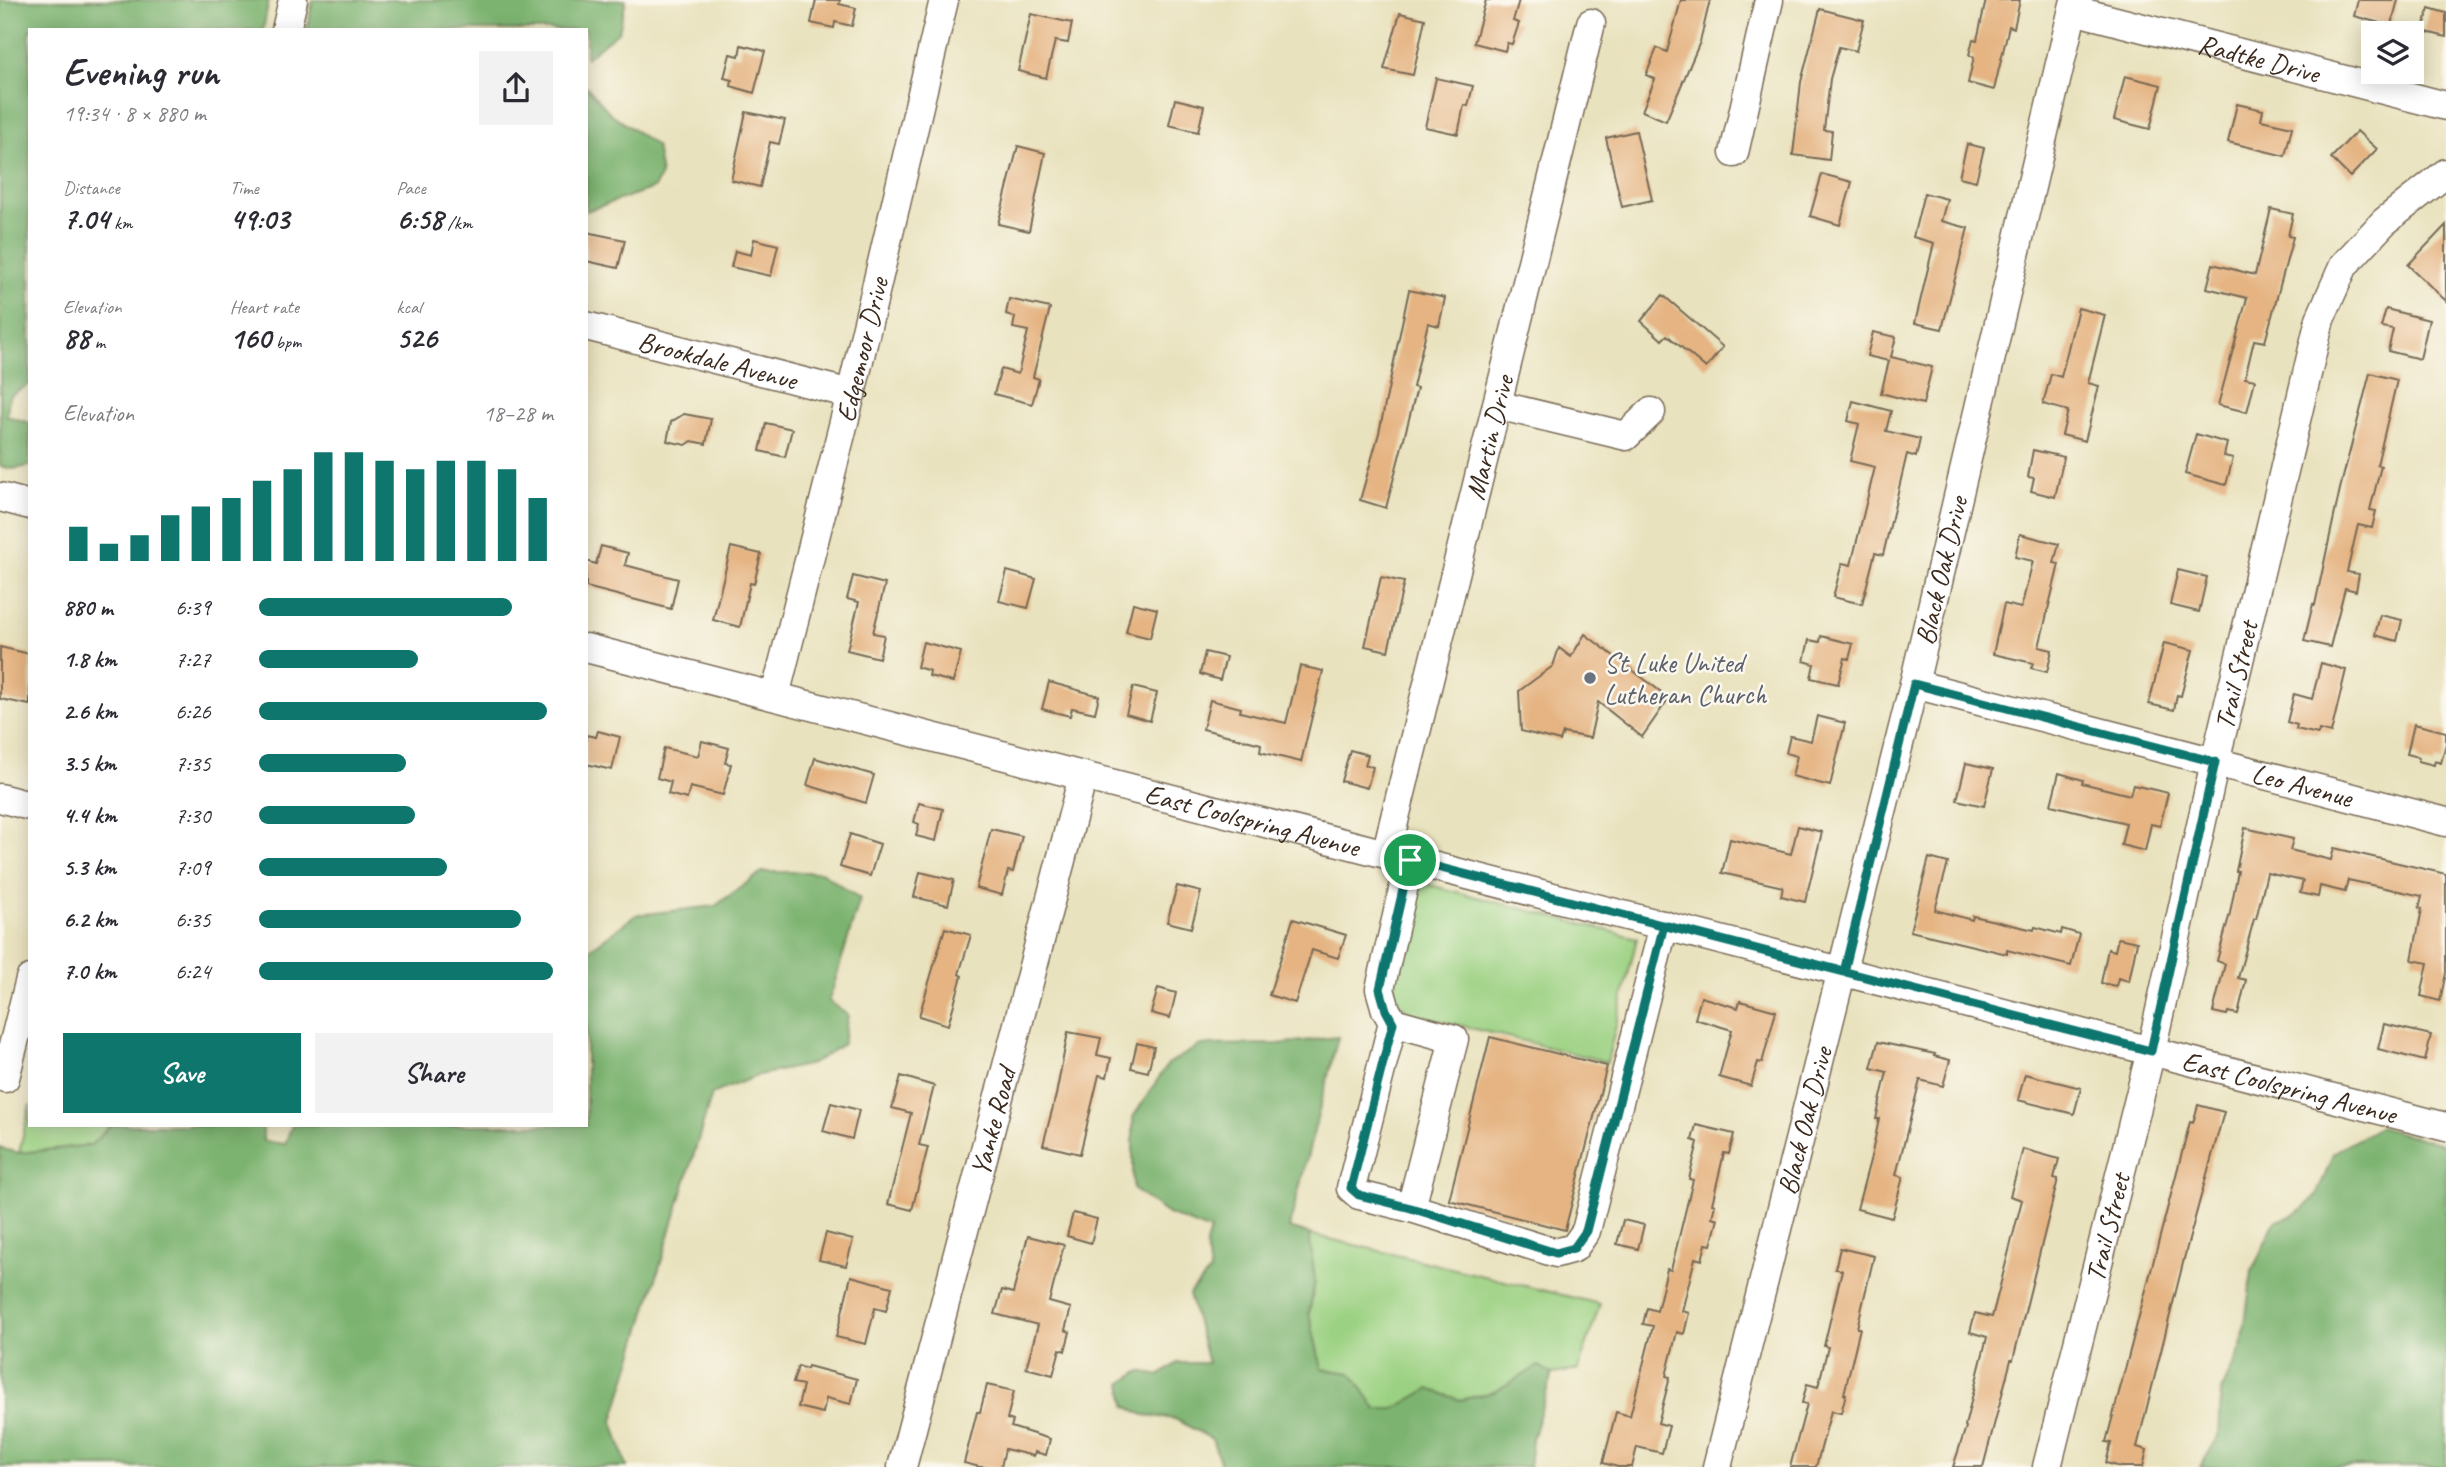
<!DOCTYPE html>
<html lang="en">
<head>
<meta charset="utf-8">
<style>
	body { margin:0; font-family:Caveat,sans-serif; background:#f2f2f3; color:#2b2b33; height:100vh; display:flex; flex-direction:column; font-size:26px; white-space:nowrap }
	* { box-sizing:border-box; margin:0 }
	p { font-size:23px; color:#7c7c81 }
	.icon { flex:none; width:38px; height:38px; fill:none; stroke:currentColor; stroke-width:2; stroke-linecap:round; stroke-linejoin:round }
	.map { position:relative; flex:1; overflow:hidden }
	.panel { position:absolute; left:28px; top:28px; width:560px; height:1099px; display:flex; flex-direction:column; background:#fff; border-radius:0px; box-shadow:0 4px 18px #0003 }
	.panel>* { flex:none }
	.fabs { position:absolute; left:2361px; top:21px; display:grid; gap:14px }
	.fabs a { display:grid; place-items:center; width:63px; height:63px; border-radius:0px; background:#fff; box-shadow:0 4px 18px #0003; font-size:35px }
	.pin { position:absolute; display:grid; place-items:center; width:60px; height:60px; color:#fff; margin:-30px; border:4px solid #fff; border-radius:50%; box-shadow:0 2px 7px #0007 }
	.round { display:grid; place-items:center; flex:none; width:74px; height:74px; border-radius:0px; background:#f2f2f3 }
	.head { display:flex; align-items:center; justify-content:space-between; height:119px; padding:0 35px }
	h1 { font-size:38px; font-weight:600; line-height:52px }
	.stats { display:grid; grid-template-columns:repeat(3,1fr); gap:10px; height:119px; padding:7px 35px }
	.stats div { display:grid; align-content:center }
	.stats b { font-size:30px; font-weight:600 }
	.stats small { font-size:19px; font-weight:400 }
	.stats p { font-size:19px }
	.chart { height:196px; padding:14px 35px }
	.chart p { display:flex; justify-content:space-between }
	.chart svg { width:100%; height:126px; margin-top:7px; stroke:#0f766e; stroke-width:6 }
	.button { display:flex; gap:14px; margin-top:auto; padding:14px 35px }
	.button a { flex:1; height:80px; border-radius:0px; background:#0f766e; color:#fff; font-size:28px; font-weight:600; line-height:80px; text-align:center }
	.button a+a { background:#f2f2f3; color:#2b2b33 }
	ul { padding:0 35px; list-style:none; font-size:23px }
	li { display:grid; grid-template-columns:112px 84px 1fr; align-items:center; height:52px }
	li i { height:18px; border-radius:9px; background:#0f766e }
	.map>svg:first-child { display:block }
</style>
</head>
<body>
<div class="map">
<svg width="2446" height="1467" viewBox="0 0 2446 1467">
	<rect width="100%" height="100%" fill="#fbf7ec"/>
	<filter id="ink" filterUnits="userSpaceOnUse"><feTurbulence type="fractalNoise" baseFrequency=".0143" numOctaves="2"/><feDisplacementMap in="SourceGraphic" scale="14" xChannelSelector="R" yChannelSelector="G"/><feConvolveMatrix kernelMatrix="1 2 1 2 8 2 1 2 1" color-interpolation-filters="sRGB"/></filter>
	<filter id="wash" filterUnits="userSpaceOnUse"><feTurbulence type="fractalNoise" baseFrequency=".00686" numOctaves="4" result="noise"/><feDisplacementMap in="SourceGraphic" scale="28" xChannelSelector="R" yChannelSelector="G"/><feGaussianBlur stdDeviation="1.57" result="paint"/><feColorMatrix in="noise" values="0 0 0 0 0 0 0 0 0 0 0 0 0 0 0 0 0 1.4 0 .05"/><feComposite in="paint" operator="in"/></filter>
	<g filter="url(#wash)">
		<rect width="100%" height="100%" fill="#e9e2be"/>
		<path fill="#9bd182" stroke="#6b7e50" stroke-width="2" d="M1426,884L1637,938L1607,1062L1411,1013L1395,1000L1390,984L1412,892Z
			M30,1104V1125H111L91,1145L19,1153Z
			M1309,1234L1600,1304L1578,1370L1552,1374L1539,1366L1494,1392L1460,1400L1429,1389L1394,1409H1376L1351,1373L1322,1369L1309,1314L1315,1281Z"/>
		<path fill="#7cb370" stroke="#5c6e47" stroke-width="2" d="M0,0H269L263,30H30V384L9,396L7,416L30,423V466L12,469L0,466Z
			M313,0H626L619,31L586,58V30H307Z
			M586,86L609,112L656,146L661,175L654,188L586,211Z
			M762,872H821L860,899L829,1001L848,1015L843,1044L812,1064L759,1075L712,1094L613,1421L627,1467H0V1148L19,1153L91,1145L111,1125H263V1141L285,1144L292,1125H586V952L636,915L715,906Z
			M1338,1037L1289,1228L1309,1234L1315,1281L1309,1314L1322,1369L1351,1373L1376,1409H1394L1429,1389L1460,1400L1494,1392L1539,1366L1552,1374L1532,1439L1529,1467H1222L1212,1439L1175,1419L1144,1415L1126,1406L1122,1383L1141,1371L1159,1376L1177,1363H1208L1189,1294L1210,1272L1206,1244L1210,1231L1168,1214L1133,1189V1117L1168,1064L1201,1045L1278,1044Z
			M2379,1127L2446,1145V1467H2200L2219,1437L2221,1392L2242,1346L2252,1271L2275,1221C2314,1214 2321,1187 2333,1153Z"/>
		<g id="blocks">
			<path fill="#e5b482" d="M816,0H840L839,4L856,8L852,26L835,22L834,28L811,23Z
				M1486,0H1519L1513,21L1519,23L1512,44L1507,43L1505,51L1474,43Z
				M1681,0H1710L1700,42L1666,121L1642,111L1655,79L1646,75L1657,48L1667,52Z
				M1986,0H2020L2014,28L2009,26L1994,90L1968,83L1974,57L1969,55L1973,39L1977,40Z
				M2358,0H2398L2391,26L2354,16Z
				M2429,8L2446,13V37L2423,31Z
				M1820,9L1864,20L1856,51L1839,47L1830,79L1824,130L1832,131L1829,160L1793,155L1801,82Z
				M1400,13L1425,19L1413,75L1384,69Z
				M1031,14L1072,23L1068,43L1055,41L1046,78L1018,71Z
				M741,45L765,51L754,93L731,86L732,80L724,78L730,54L739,56Z
				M2125,76L2161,85L2150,129L2114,120Z
				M1436,78L1473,86L1468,106L1464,105L1458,134L1425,127Z
				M1175,99L1204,106L1198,132L1169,125Z
				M2237,104L2263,110L2261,120L2292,127L2285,156L2228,142Z
				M746,112L785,120L779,144L770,142L760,187L731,180Z
				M1636,131L1652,200L1622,207L1606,138Z
				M2357,131L2377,149L2350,177L2331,158Z
				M1967,144L1984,148L1976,181L1959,177Z
				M1018,146L1045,153L1029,231L998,224Z
				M1822,174L1852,182L1840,225L1810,216Z
				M1924,193L1947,199L1941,221L1968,228L1942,329L1915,323L1934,243L1913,237Z
				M2271,209L2293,214L2288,236L2293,237L2265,342L2254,340L2245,378L2255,380L2247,412L2218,405L2247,298L2207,288L2213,264L2255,275Z
				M2446,225V301L2408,265Z
				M586,232L625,240L618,268L586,261Z
				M754,239L778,245L771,276L731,267L735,251L751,255Z
				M1409,290L1445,298L1439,326L1428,323L1413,387L1417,388L1386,508L1360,500L1379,433Z
				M1663,295L1723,347L1706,368L1667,335L1662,340L1641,321Z
				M1009,299L1050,308L1033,377L1039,379L1032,404L994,394L1001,369L1018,374L1028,331L1013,328L1015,317L1006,314Z
				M2078,308L2105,315L2088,383L2099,386L2085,441L2062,435L2068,411L2043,404L2051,374L2061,377Z
				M2386,309L2429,320L2420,359L2388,351L2393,329L2381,327Z
				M1873,332L1896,337L1891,357L1932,367L1923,404L1881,393L1889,361L1867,356Z
				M2370,373L2397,380L2377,465L2381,466L2370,510L2376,511L2372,528L2358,525L2347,572L2359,574L2356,591L2345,588L2330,647L2304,641L2313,604L2315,605L2340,489Z
				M1853,401L1891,411L1886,431L1920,439L1916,457L1907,454L1883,555L1875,553L1862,604L1833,597L1842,563L1851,565L1875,467L1850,461L1859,424L1848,421Z
				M684,414L711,419L706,444L692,441L686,445L667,441L671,422Z
				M766,423L792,429L785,457L760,451Z
				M2196,434L2227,443L2224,456L2233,458L2226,485L2185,474Z
				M2033,450L2064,457L2055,497L2031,491L2034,478L2028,477Z
				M2020,534L2059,544L2054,563L2059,564L2039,647L2052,650L2047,672L2031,668L2033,663L1993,654L2004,604L2021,608L2033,561L2015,557Z
				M601,546L628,553L625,565L678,579L671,609L586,587V561L596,564Z
				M731,547L761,554L754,584L750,583L740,627L713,620Z
				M2178,570L2207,577L2199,612L2170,605Z
				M1007,571L1036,579L1028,608L999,601Z
				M853,576L885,584L873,633L884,635L879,658L847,650L859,602L847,599Z
				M1381,577L1404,582L1388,651L1365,646Z
				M1133,603L1157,609L1150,638L1126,632Z
				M2380,615L2402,620L2397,641L2375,635Z
				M1585,634L1669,698L1642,737L1598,702L1590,738L1563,733L1560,741L1521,731L1519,691L1553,666L1559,648L1571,657Z
				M1821,636L1853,644L1849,659L1845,658L1838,684L1811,678L1814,664L1804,661L1809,640L1820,642Z
				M923,642L961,652L953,682L929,676L930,671L917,667Z
				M2164,643L2193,650L2181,696L2177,695L2174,710L2149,704Z
				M0,647L30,654V705L0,699Z
				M1205,652L1226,657L1220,680L1200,674Z
				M2321,663L2346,670L2331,733L2319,730L2318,734L2296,729L2297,725L2287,722L2294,694L2312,699Z
				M1300,666L1323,671L1301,762L1260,752L1261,744L1203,729L1210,700L1241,708L1240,712L1286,723Z
				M1049,682L1099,696L1095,713L1072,708L1070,716L1042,709Z
				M1133,687L1157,693L1150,721L1126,714Z
				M1817,716L1845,723L1830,786L1792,776L1797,756L1786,753L1790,736L1811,741Z
				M2414,724L2446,732V744L2441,763L2435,761L2434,765L2418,761L2419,757L2407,754Z
				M598,731L620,737L612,770L586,764V735L596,737Z
				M702,741L729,748L725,763L731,764L723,795L690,787L687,799L668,794L671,782L657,778L664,748L698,756Z
				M1350,750L1368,755L1365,765L1373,767L1367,788L1341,781Z
				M815,758L874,775L866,803L807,785Z
				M1966,763L1993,769L1984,806L1957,800Z
				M2059,773L2083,780L2082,783L2130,795L2133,785L2168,793L2160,826L2151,824L2145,851L2121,845L2126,823L2051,805Z
				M919,803L943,809L936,841L916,836L919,824L914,822Z
				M1798,826L1822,832L1805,902L1781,896L1783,887L1722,873L1730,839L1791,854Z
				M2245,828L2293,839L2290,850L2331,860L2334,848L2446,874V973L2440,1001L2421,996L2428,963L2412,960L2422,909L2419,908L2422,896L2348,880L2345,892L2320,886L2318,897L2300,893L2303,881L2267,873L2256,919H2254L2238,978L2246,980L2238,1014L2228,1012L2227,1015L2213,1012L2225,964L2217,961L2230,913L2238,871H2236Z
				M991,829L1022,836L1013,872L1008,871L1002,895L976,888Z
				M850,834L880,844L870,876L840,867Z
				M1929,858L1948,863L1935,910L1972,920L1973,916L2034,930L2035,927L2061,934L2062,929L2079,934L2071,966L2007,950V954L1910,931Z
				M920,872L954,880L948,905L914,897Z
				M1177,886L1201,892L1191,928L1167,922Z
				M1293,919L1346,935L1338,958L1312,950L1295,1003L1269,995Z
				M945,928L971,935L959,974L962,976L948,1025L919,1016Z
				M2118,938L2137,942L2129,981L2118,978L2116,986L2101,983L2108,949L2115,951Z
				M1158,988L1176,993L1170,1018L1151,1013Z
				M1701,997L1738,1008L1740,1001L1776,1011L1762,1063L1758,1062L1751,1086L1719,1077L1732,1030L1695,1019Z
				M2384,1024L2431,1035L2425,1061L2378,1049Z
				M1068,1032L1101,1038L1097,1055L1111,1058L1107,1077L1099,1075L1080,1154L1043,1145L1056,1095Z
				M1490,1037L1607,1066L1565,1230L1449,1200Z
				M1878,1042L1935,1054L1934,1056L1950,1060L1943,1086L1920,1080L1896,1175L1903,1177L1892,1218L1857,1209L1872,1153L1879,1119H1876L1887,1072L1871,1068Z
				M1137,1043L1154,1047L1148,1072L1131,1068Z
				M2025,1074L2081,1088L2074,1114L2018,1100Z
				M901,1076L934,1086L919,1145L928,1147L912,1210L888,1204L911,1113L892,1108Z
				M831,1103L859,1110L852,1139L823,1131Z
				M2198,1105L2224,1112L2187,1247L2137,1447L2147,1450L2143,1467H2121L2106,1463L2111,1443L2106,1442L2190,1122L2193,1123Z
				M1696,1125L1734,1134L1729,1154L1724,1153L1712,1204L1715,1205L1712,1217L1718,1219L1711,1245L1706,1244L1702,1260L1695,1258L1682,1311L1689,1313L1684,1334L1677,1332L1666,1376L1670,1377L1658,1423L1669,1426L1662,1453L1637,1447L1632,1467H1618L1603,1463L1616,1412L1630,1416L1653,1326L1643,1324L1647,1308L1657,1311L1667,1269L1671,1270L1693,1180L1689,1179L1698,1142L1692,1140Z
				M2023,1149L2059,1159L2054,1178L2058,1179L2013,1360H2011L1983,1467H1953L1966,1427L1965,1426L1987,1337L1970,1332L1975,1313L1992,1317L2022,1200L2010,1196Z
				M1073,1213L1097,1219L1091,1243L1067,1236Z
				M1623,1220L1644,1225L1638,1249L1617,1244Z
				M826,1233L853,1240L846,1266L819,1260Z
				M1028,1236L1064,1245L1049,1302L1071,1308L1065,1330L1070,1332L1065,1351L1060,1349L1053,1375L1026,1368L1038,1325L995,1314L1002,1290L1013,1293Z
				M1840,1248L1874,1256L1857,1328H1860L1844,1394H1846L1841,1413L1831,1411L1816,1467H1790L1807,1404L1802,1403L1807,1384L1818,1387L1828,1347L1824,1346L1842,1270L1835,1269Z
				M851,1276L892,1287L886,1311L875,1308L866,1344L836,1337Z
				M798,1366L807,1369L808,1366L857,1379L851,1404L826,1398L823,1413L798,1407L803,1385L793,1383Z
				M987,1385L1014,1391L1007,1419L1013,1421L1011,1427L1050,1439L1046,1455L1035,1452L1034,1456L1005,1449L1001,1467H980L964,1463L977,1412H980Z"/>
		</g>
	</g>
	<g filter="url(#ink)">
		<use href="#blocks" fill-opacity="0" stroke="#786a56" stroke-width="2"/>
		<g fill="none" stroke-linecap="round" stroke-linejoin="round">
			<g stroke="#786a56" stroke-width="31">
				<g id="minor">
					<path id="s1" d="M2073,10L2446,106"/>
					<path d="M286,30L293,0"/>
					<path d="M1734,153L1769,0"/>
					<path id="s2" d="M586,326L851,394"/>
					<path d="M1497,405L1626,436L1651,412"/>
					<path d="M0,497L30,505"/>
					<path id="s3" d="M586,648L2446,1127"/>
					<path id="s4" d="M1914,684L2446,822"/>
					<path id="s5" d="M775,696L851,394L944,0"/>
					<path d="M0,798L30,806"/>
					<path id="s6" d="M1386,854L1591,23"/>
					<path d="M1410,860L1380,989L1386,1010L1393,1022L1351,1188L1359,1195L1411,1208"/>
					<path d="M1393,1022L1454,1039L1411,1208L1556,1253L1574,1248L1586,1231L1664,925"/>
					<path d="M5,1078L30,979"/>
					<path id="s7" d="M902,1467L1083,776"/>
					<path id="s8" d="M1717,1467L1914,684L2075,0"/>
					<path id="s9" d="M2047,1467L2151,1051L2215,762L2320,319L2344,265L2384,222L2446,173"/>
				</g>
			</g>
			<use href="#minor" stroke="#fff" stroke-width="28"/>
		</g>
	</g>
	<g fill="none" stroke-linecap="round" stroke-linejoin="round" filter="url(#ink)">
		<g stroke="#fff" stroke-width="14">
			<path id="route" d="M1410,860L1380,989L1386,1010L1393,1023L1351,1188L1359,1195L1411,1208L1556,1253L1574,1248L1586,1231L1664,925L2151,1051L2215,762L1914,684L1844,972C1699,935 1555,897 1410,860"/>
		</g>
		<use href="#route" stroke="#0f766e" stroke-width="9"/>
	</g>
	<circle fill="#6b7280" stroke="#fbf7ec" stroke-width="2.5" cx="1590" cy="678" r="7"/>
	<g text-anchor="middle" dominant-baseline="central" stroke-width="5" stroke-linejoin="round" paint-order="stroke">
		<g font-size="28" fill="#3b2a1e" stroke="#fbf7ec">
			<text stroke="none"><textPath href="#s1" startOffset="192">Radtke Drive</textPath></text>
			<text stroke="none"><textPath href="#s5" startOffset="357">Edgemoor Drive</textPath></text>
			<text stroke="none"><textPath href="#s2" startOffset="136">Brookdale Avenue</textPath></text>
			<text stroke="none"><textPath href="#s6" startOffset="429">Martin Drive</textPath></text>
			<text stroke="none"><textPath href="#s8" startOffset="924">Black Oak Drive</textPath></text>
			<text stroke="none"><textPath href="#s9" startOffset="814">Trail Street</textPath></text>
			<text stroke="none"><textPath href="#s4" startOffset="401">Leo Avenue</textPath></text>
			<text stroke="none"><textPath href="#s3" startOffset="688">East Coolspring Avenue</textPath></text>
			<text stroke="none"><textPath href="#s3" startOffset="1759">East Coolspring Avenue</textPath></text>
			<text stroke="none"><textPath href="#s7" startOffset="357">Yanke Road</textPath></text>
			<text stroke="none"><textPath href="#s8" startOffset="357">Black Oak Drive</textPath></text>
			<text stroke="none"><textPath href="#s9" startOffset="247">Trail Street</textPath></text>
		</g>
		<g font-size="28" fill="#5b616d" stroke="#fbf7ec" text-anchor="start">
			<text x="1604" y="662">St Luke United<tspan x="1604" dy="32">Lutheran Church</tspan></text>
		</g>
	</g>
</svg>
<div class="fabs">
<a><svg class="icon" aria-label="layers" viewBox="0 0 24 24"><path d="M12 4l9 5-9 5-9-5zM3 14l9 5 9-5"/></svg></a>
</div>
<div class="pin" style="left:1410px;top:860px;background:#1e9e55"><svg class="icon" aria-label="arrive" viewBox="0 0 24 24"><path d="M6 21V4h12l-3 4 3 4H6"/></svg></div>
<section class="panel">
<div class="head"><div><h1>Evening run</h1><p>19:34 · 8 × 880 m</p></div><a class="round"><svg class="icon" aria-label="share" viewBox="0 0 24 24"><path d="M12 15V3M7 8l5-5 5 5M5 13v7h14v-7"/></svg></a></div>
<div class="stats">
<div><p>Distance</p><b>7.04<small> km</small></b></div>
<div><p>Time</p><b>49:03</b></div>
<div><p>Pace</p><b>6:58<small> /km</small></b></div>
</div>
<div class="stats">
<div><p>Elevation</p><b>88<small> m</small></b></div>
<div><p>Heart rate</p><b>160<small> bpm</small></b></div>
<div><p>kcal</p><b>526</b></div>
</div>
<div class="chart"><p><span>Elevation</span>18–28 m</p>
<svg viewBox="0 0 160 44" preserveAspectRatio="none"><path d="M5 44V32M15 44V38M25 44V35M35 44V28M45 44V25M55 44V22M65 44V16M75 44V12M85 44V6M95 44V6M105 44V9M115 44V12M125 44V9M135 44V9M145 44V12M155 44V22"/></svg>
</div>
<ul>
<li><b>880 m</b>6:39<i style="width:86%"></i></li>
<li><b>1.8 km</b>7:27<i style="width:54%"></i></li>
<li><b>2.6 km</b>6:26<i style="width:98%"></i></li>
<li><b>3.5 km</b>7:35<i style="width:50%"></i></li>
<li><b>4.4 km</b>7:30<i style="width:53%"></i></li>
<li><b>5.3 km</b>7:09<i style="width:64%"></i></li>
<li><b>6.2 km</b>6:35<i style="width:89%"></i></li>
<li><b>7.0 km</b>6:24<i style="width:100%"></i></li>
</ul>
<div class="button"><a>Save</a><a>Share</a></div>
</section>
</div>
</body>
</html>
